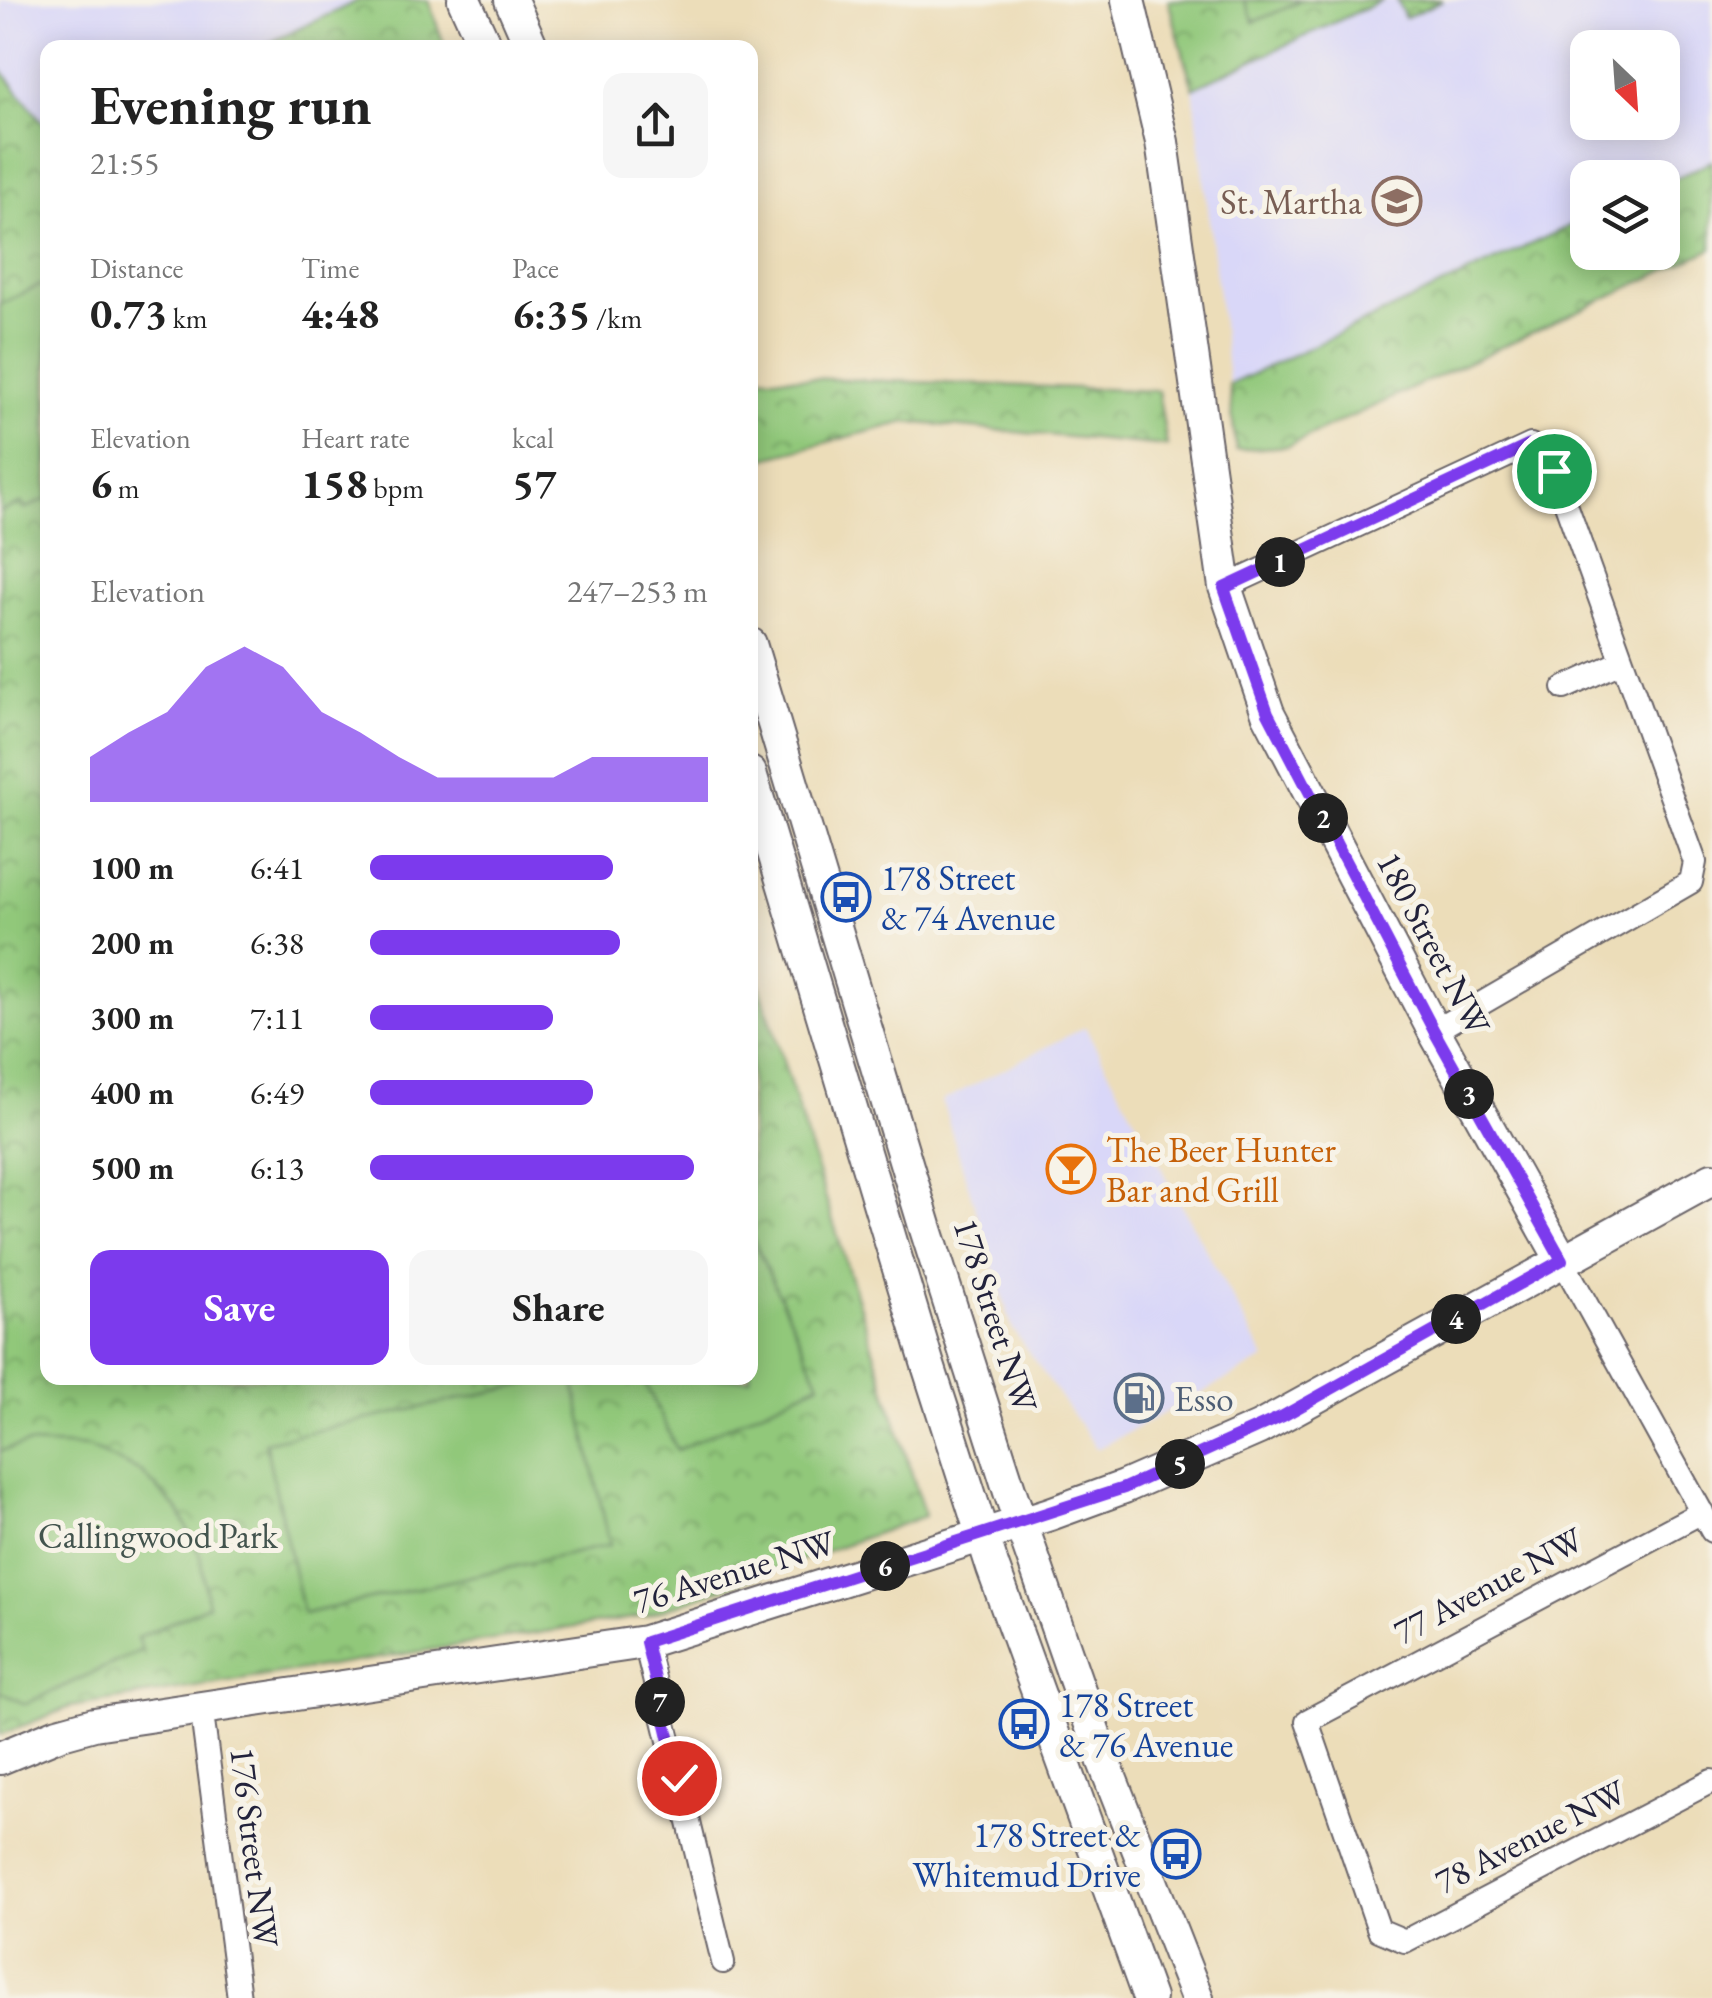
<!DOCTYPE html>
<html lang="en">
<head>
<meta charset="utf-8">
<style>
	body { margin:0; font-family:"EB Garamond",serif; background:#f6f6f6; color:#222; height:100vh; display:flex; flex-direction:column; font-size:38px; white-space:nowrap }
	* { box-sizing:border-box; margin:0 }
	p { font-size:32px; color:#767676 }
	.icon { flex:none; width:55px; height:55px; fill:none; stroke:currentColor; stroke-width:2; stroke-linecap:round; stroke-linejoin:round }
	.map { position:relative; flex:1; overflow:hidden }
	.panel { position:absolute; left:40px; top:40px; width:718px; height:1345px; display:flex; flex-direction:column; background:#fff; border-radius:20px; box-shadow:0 5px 25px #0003 }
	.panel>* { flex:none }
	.needle { width:65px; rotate:155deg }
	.controls { position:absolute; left:1570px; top:30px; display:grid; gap:20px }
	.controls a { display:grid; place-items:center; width:110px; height:110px; border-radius:20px; background:#fff; box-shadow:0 5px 25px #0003; font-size:50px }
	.pin { position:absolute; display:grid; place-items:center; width:85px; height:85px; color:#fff; margin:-42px; border:5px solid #fff; border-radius:50%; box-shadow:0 2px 10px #0007 }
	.km { position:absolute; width:50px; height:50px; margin:-25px; border-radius:50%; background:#222; color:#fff; font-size:28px; line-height:50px; text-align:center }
	.round { display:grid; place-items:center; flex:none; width:105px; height:105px; border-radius:20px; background:#f6f6f6 }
	.overview { display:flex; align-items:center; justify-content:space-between; height:170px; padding:0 50px }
	h1 { font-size:55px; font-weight:700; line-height:75px }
	.stats { display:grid; grid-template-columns:repeat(3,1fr); gap:15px; height:170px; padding:10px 50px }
	.stats div { display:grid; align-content:center }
	.stats b { font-size:42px; font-weight:700 }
	.stats small { font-size:28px; font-weight:400 }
	.stats p { font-size:28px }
	.chart { height:280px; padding:20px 50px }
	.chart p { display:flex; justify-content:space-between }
	.chart svg { width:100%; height:180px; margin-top:10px; fill:#7c3aed; opacity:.7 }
	.action { display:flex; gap:20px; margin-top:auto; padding:20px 50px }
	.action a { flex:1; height:115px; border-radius:20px; background:#7c3aed; color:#fff; font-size:40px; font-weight:700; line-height:115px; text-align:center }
	.action a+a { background:#f6f6f6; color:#222 }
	ul { padding:0 50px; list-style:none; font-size:32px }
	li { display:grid; grid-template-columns:160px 120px 1fr; align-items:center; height:75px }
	li i { height:25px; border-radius:12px; background:#7c3aed }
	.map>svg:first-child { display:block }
</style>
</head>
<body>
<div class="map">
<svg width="1712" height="1998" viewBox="0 0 1712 1998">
	<defs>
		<pattern id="park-crowns" width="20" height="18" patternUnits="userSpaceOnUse" patternTransform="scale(2.5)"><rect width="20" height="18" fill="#91c87a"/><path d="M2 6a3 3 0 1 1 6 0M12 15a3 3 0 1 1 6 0" fill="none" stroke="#76a265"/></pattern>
	</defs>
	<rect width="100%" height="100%" fill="#f7f3e8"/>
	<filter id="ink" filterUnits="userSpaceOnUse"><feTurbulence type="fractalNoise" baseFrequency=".01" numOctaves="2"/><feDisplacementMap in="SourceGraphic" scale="20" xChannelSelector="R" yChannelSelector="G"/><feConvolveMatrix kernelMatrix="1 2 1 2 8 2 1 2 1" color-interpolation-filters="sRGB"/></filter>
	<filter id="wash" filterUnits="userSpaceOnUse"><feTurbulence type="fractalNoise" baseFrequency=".0048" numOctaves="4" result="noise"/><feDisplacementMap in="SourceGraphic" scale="40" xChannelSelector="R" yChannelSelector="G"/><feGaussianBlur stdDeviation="2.25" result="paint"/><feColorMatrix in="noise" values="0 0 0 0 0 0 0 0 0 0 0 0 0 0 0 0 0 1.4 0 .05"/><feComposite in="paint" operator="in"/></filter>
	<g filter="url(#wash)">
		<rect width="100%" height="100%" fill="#ecddb9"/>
		<path fill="#d9d7f8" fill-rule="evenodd" d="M0,0H359L261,47L48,48L47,129L0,68Z
			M1383,0H1397L1405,18L1443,0H1712V161L1663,184L1662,178H1588L1587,218L1229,385L1193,88ZM1588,48H1662V122H1588Z
			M1085,1027L1265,1359L1097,1449L1013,1330L942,1101Z"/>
		<path fill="url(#park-crowns)" stroke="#5a755a" stroke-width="2.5" d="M359,0H428L445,47H261Z
			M1168,0H1383L1193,88Z
			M1397,0H1443L1405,18Z
			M0,68L48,129V1378H750V955L925,1516L645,1616L70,1707L0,1735Z
			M1712,161V249L1288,446L1236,450L1229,385L1587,218L1588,252H1662L1663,184Z
			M750,376L1158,391L1167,446L906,422L750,462Z"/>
		<path fill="#91c87a" stroke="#5a755a" stroke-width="2.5" d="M1244,0H1296L1297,3L1254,22Z
			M47,282V499L25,509L22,503L0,512V304Z
			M750,1233L820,1383L677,1450L643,1378H750Z
			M554,1378H573L610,1545L303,1614L265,1442Z
			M28,1444L88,1447L141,1472L179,1511L200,1556L208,1605L137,1638L142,1650L25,1704L0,1691V1451Z"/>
	</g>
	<g filter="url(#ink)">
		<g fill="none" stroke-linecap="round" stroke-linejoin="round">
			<g stroke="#696367" stroke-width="26">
				<path id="street" d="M1225,587L1531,445L1554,471L1695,862L1691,882L1434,1031
					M1564,688L1621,662
					M1562,1260L1712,1531
					M1702,1512L1307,1721L1379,1930L1405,1941L1712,1781
					M645,1642L723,1962
					M201,1706L239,1998"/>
			</g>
			<g stroke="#696367" stroke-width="36">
				<path id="secondary" d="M464,0L486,48
					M511,0L532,48
					M1128,0L1162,142L1225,587L1268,713L1434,1031L1562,1260
					M750,644L925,1226L1010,1492L1104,1762L1197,1998
					M750,773L927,1362L993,1568L1149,1998
					M0,1758L58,1734L94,1724L645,1642L1050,1514L1124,1487L1259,1428L1712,1179"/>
			</g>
			<use href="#street" stroke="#fff" stroke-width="22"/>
			<use href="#secondary" stroke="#fff" stroke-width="32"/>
		</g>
	</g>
	<g fill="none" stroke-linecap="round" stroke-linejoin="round" filter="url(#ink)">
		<g stroke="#fff" stroke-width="20">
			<path id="route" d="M679,1778L646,1642L1124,1488L1283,1416L1562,1260L1434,1031L1268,713L1224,588L1530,445L1554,471"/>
		</g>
		<use href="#route" stroke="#7c3aed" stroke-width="12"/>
	</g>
	<defs>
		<g id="school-ring" transform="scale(2.5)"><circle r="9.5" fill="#f7f3e8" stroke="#8d6e63" stroke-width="1.5"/><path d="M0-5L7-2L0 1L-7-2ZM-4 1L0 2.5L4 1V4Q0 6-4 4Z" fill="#8d6e63"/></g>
		<g id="bus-ring" transform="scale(2.5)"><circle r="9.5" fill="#f7f3e8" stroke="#1a4fb4" stroke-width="1.5"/><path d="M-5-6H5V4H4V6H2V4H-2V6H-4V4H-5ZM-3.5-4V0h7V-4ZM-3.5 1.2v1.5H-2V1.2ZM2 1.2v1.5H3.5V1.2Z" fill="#1a4fb4"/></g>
		<g id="bar-ring" transform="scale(2.5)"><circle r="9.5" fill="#f7f3e8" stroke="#e8710a" stroke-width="1.5"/><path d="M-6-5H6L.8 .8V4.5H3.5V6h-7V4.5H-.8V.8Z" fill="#e8710a"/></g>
		<g id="fuel-ring" transform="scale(2.5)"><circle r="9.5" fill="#f7f3e8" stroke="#5c6f8a" stroke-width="1.5"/><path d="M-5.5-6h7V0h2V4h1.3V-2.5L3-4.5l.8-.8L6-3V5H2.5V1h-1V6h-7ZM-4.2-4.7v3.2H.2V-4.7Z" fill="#5c6f8a"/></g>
	</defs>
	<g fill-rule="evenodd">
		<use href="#school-ring" x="1397" y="201"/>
		<use href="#bus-ring" x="846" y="897"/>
		<use href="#bar-ring" x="1071" y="1169"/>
		<use href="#fuel-ring" x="1139" y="1398"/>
		<use href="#bus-ring" x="1024" y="1724"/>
		<use href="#bus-ring" x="1176" y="1854"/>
	</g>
	<g text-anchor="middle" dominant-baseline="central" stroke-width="10" stroke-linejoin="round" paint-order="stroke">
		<g font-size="35" fill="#785e54" stroke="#f7f3e8" text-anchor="end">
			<text x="1362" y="201">St. Martha</text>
		</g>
		<g font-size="35" fill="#164399" stroke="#f7f3e8" text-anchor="start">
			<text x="881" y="877">178 Street<tspan x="881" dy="40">&amp; 74 Avenue</tspan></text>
			<text x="1059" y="1704">178 Street<tspan x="1059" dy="40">&amp; 76 Avenue</tspan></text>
			<text x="1141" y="1834" text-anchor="end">178 Street &amp;<tspan x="1141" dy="40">Whitemud Drive</tspan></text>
		</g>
		<g font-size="35" fill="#22223b" stroke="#f7f3e8">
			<text transform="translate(1434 943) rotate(62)">180 Street NW</text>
			<text transform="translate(996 1315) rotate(72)">178 Street NW</text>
			<text transform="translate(734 1571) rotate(-17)">76 Avenue NW</text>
			<text transform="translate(1488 1585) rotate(-28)">77 Avenue NW</text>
			<text transform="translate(1530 1836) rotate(-27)">78 Avenue NW</text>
			<text transform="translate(255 1847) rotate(83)">176 Street NW</text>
		</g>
		<g font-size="35" fill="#c56008" stroke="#f7f3e8" text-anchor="start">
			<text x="1106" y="1149">The Beer Hunter<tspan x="1106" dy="40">Bar and Grill</tspan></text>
		</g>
		<g font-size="35" fill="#4e5e75" stroke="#f7f3e8" text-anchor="start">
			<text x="1174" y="1398">Esso</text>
		</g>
		<g font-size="35" fill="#43544e" stroke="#f7f3e8">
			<text x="158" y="1535">Callingwood Park</text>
		</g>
	</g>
</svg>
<div class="controls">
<a><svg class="needle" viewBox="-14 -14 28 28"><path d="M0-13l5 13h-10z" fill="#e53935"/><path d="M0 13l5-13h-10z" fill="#767676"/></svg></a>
<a><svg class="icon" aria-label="layers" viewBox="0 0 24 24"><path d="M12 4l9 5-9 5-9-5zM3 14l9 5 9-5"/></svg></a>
</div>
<div class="pin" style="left:1554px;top:471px;background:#1e9e55"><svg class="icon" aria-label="arrive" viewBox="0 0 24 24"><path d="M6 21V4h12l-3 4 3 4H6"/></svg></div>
<div class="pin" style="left:679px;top:1778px;background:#d93025"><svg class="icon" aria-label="check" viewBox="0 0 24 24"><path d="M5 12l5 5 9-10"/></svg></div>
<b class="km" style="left:1280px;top:562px">1</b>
<b class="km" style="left:1323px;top:818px">2</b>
<b class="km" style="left:1469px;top:1094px">3</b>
<b class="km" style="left:1456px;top:1319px">4</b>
<b class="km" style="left:1180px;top:1464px">5</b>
<b class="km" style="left:885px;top:1566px">6</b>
<b class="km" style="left:660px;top:1702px">7</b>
<section class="panel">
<div class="overview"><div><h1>Evening run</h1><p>21:55</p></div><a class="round"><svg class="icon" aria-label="share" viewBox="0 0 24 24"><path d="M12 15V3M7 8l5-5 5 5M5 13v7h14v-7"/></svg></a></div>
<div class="stats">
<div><p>Distance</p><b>0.73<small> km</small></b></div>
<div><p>Time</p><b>4:48</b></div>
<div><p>Pace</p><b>6:35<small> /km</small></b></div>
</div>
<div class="stats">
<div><p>Elevation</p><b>6<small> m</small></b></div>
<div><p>Heart rate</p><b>158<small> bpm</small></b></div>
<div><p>kcal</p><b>57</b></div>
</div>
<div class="chart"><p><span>Elevation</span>247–253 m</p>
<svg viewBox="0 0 160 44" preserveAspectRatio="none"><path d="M0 44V33L10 27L20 22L30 11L40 6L50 11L60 22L70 27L80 33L90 38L100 38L110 38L120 38L130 33L140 33L150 33L160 33V44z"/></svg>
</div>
<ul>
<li><b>100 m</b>6:41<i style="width:72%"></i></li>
<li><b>200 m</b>6:38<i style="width:74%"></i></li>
<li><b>300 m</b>7:11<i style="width:54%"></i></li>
<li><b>400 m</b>6:49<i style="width:66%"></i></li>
<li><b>500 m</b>6:13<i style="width:96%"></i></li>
</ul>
<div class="action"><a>Save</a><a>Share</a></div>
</section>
</div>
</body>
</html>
